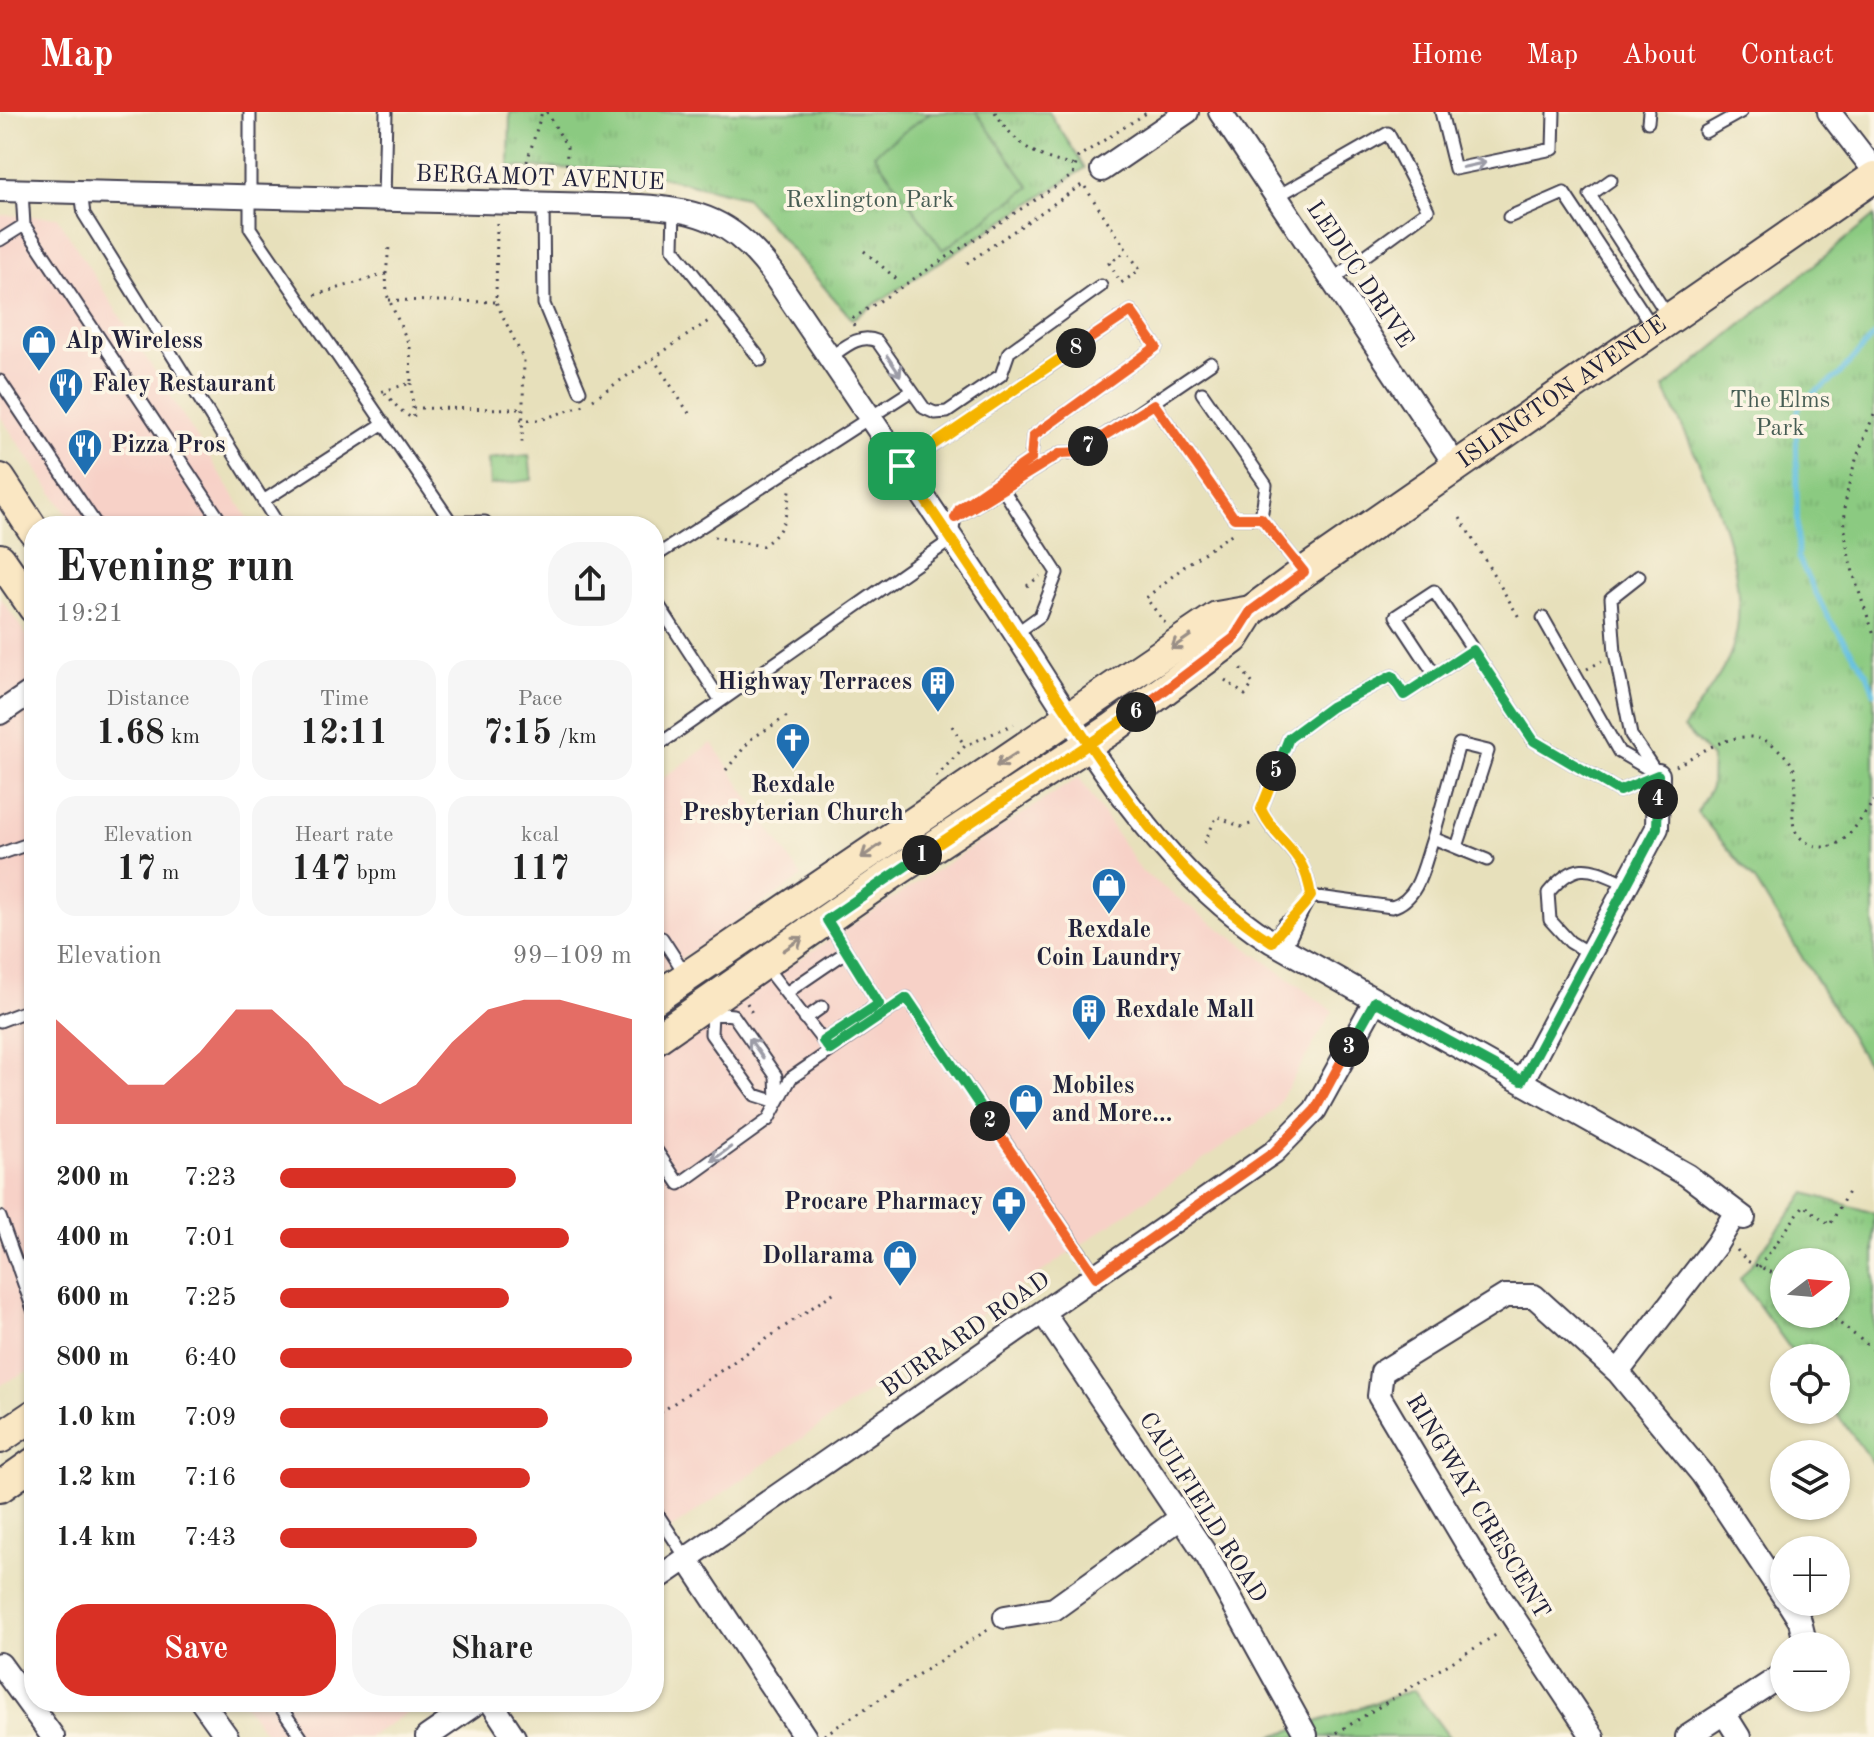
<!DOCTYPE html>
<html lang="en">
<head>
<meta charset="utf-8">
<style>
	body { margin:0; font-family:"Old Standard TT",serif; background:#f6f6f6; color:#222; height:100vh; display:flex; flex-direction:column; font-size:30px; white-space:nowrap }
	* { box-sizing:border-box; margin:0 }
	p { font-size:26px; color:#767676 }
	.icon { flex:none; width:44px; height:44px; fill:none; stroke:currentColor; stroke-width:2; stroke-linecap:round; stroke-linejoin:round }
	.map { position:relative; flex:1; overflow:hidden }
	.sheet { position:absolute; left:24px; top:404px; width:640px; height:1196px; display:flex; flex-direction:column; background:#fff; border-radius:32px; box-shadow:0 2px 6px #0004 }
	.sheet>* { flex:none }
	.needle { width:52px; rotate:74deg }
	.fabs { position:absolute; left:1770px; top:1136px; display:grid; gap:16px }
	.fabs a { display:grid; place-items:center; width:80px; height:80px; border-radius:50%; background:#fff; box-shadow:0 2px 6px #0004; font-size:40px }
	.pin { position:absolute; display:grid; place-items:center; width:68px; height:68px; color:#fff; margin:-34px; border-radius:16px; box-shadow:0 4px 12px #0006 }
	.km { position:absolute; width:40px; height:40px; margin:-20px; border-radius:50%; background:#222; color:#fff; font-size:22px; line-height:40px; text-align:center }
	.round { display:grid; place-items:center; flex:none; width:84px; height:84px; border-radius:32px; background:#f6f6f6 }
	.summary { display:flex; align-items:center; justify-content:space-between; height:136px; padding:0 32px }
	h1 { font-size:44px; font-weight:700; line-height:60px }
	.figures { display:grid; grid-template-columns:repeat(3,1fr); gap:12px; height:136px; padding:8px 32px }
	.figures div { display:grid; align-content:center; border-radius:20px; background:#f6f6f6; text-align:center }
	.figures b { font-size:34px; font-weight:700 }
	.figures small { font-size:22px; font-weight:400 }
	.figures p { font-size:22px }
	.chart { height:224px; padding:16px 32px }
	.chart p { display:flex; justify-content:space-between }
	.chart svg { width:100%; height:144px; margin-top:8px; fill:#d93025; opacity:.7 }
	.cta { display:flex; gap:16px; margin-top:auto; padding:16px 32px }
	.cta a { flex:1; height:92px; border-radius:32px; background:#d93025; color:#fff; font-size:32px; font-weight:700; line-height:92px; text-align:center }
	.cta a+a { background:#f6f6f6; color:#222 }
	ul { padding:0 32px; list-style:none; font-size:26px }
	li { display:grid; grid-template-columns:128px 96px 1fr; align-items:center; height:60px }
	li i { height:20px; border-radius:10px; background:#d93025 }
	header { display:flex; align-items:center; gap:48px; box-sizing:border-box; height:112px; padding:0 40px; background:#d93025; color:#fff }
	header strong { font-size:38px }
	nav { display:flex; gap:44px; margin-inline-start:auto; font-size:28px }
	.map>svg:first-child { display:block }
</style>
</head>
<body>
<header>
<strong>Map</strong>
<nav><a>Home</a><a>Map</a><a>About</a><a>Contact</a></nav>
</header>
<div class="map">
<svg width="1874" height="1625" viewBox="0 0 1874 1625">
	<defs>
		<pattern id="park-tufts" width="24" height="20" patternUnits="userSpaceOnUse" patternTransform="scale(2)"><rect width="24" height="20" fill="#8bca81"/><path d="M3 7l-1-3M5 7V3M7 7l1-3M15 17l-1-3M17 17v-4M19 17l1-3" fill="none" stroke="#78ad70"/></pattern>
	</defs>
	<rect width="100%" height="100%" fill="#fcf5e5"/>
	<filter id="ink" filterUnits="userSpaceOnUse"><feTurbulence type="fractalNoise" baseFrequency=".0125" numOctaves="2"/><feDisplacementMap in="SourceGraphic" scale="16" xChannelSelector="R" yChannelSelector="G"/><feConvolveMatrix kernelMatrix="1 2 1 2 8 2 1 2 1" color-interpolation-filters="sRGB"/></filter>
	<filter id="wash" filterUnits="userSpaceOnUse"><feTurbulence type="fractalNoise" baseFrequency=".006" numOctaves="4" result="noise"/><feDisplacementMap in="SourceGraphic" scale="32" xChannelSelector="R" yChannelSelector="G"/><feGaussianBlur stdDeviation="1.8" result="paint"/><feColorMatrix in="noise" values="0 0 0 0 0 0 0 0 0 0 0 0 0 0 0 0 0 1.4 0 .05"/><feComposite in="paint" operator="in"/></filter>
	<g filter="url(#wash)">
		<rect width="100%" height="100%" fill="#e7e0bb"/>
		<path fill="#f7d1c7" d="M0,103L57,105L253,414H75L0,304Z
			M0,485L34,534V1256L0,1273Z
			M712,631L802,765L654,865V673Z
			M1079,665L1141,759L1333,899L1274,999L654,1429V947L715,902Z
			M243,1590H424L369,1625H268Z"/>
		<path fill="url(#park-tufts)" stroke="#56765e" stroke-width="2" fill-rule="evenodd" d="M510,0H1049L1085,56L852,207L745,85L632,58L509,55Z
			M1874,104V963L1756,770L1697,700L1711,675L1712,646L1684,616C1699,591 1723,564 1732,537C1759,461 1696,345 1664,276Z
			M529,343L532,368L490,373L488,347Z
			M1806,1081L1874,1101V1353L1834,1298L1836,1246H1797L1740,1167ZM1836,1150V1202H1784V1150Z
			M1414,1578L1449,1625H1270Z"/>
		<path fill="#8bca81" stroke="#56765e" stroke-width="2" d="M931,0H976L1030,75L943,138L874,42Z"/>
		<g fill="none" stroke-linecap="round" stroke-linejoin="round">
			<path stroke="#63c0e1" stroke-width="5" d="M1874,223L1839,263L1801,290L1796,304L1798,446L1828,505L1867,562L1874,581"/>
		</g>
	</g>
	<g filter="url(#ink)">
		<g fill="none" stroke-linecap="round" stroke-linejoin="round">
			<g stroke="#403e4e" stroke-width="15">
				<path id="service" d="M250,0V116L451,410H485L488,414
					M1441,0L1455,57L1553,37L1554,0
					M1648,10L1649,0
					M1705,20L1741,0
					M1611,68L1590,83L1670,207
					M81,80L84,102L279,414
					M1276,85L1388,21L1428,98L1332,168
					M384,88L386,0
					M543,92L544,192L580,279
					M674,96L673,136L761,248
					M1509,105L1564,81L1654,217
					M24,113L224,414
					M0,128L24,113L22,79
					M829,246C844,236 859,221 877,229L924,296L935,301L947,300L1001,263L1009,240L1101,174
					M0,269L97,414
					M1202,281L1266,373L1261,406
					M1154,292L1234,406H1261L1304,460
					M902,354L1131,199L1156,235L1033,324L1031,347L993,373
					M1002,376L1057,461L1040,504L1015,522
					M263,389L384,311
					M654,445L911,279
					M1639,464L1611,486L1615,541L1631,623L1658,663
					M654,486L721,589
					M1543,506L1619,640L1655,661
					M1473,538L1435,563L1396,504L1434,479L1534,629L1619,679L1658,663
					M654,636L951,428L955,406L1061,341L1080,340L1211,251
					M1433,726L1459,632L1488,639L1457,735
					M0,742L34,730
					M1311,784C1304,735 1279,736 1261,697L1289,626L1331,595L1392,564L1404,583L1435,563
					M662,826L686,863
					M1272,830L1285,811L1298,804
					M1284,837C1295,819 1299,802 1311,784L1392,795C1420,787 1424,751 1433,726L1487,748
					M1590,842L1570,830L1550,808L1548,781C1577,746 1590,756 1627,772
					M764,853L827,934
					M786,881L846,840
					M707,894L712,901L711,922L755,983L777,990
					M712,901L733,903L776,964L777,988
					M805,907L822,895
					M0,909L34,896
					M823,929L879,892L827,808
					M654,1035L679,1072L768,1008L791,966L907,886L1096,1164
					M0,1105L34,1200
					M18,1156L34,1150
					M654,1397L687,1447
					M277,1590L301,1625"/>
			</g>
			<g stroke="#403e4e" stroke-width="26">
				<path id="minor" d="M1220,0L1456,354
					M1829,0L1874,58
					M1102,58L1187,0
					M0,78L639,94C699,97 734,110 771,159C843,266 915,373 988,480C1071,602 1144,749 1272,830L1687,1063L1744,1106
					M0,601L34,578
					M1522,969L1657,716L1658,663
					M1044,1202L1207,1444L1306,1623
					M1618,1260L1716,1133L1736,1100
					M687,1447L805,1625
					M654,1469L1274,1040L1315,998L1375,889
					M1788,1490L1800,1509L1806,1534
					M1005,1505L1054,1497L1182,1405
					M0,1552L53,1625
					M202,1590L227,1625
					M491,1590L514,1625
					M1724,1601L1739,1625
					M427,1625L478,1590
					M1593,1625L1486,1464L1379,1284L1382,1260L1505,1184H1534L1618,1260L1702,1362L1784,1485
					M1687,1625L1784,1562"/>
			</g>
			<g stroke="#403e4e" stroke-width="34">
				<g id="secondary">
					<path d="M0,367L34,419"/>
					<path d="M0,447L34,496"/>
					<path d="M654,887L1217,505L1251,499"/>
					<path id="s1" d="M654,928L889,764L1113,616L1234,526L1251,499L1304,460L1874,65"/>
					<path d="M0,1326L34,1303"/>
					<path d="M0,1375L34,1351"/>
				</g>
			</g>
			<path stroke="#403e4e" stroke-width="3" stroke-dasharray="2 6" stroke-linecap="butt" d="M547,0L567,35L566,74
				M995,0C1016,34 1037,46 1076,54
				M520,73L542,0
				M497,111L496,190L524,248L522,333
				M864,139L899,169
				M967,151L1083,72L1140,158L1121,171L1109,151L1127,139
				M386,162L389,135
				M315,183L386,162L387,183L410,235L411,271L380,280
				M389,188L496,190
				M854,214L852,207L1073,63L1078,45L1148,0
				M653,246L692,306
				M411,271L414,307
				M385,281L399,297L414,308
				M593,287L710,208
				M413,296L520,297
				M1874,303C1831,399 1839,426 1874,522
				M520,308H540L584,293
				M1460,406L1520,507
				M714,425L762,434C787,419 786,400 791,373
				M1027,474L1040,464
				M1165,511L1146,486L1186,453L1233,421
				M1587,557L1602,549
				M1225,568L1245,583L1253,572L1241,556
				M952,614L965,634
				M1676,654C1705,638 1746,609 1777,636C1784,643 1793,650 1795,661C1798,678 1790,697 1794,715C1795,722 1803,729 1810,732C1842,746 1858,709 1874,689
				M726,658L751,627L789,603
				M936,665L965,634L1014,612
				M1204,731L1217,704L1241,715L1254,711
				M747,891L754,905
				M1737,1138L1747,1149L1784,1166
				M1759,1155L1804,1093L1830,1113L1849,1078
				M1828,1202L1874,1238
				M654,1305L836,1179
				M824,1623L989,1517
				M1330,1625L1499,1521"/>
			<use href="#service" stroke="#fff" stroke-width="11"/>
			<use href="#minor" stroke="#fff" stroke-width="22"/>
			<use href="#secondary" stroke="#fae7c3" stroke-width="30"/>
		</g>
		<defs><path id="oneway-shaft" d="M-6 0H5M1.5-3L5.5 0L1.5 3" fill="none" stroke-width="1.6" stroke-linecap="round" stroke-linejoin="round" transform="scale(2)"/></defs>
		<g stroke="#9c9ca7">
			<use href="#oneway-shaft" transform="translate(1474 53) rotate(-12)"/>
			<use href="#oneway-shaft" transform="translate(894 254) rotate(56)"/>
			<use href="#oneway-shaft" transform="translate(756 936) rotate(-125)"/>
			<use href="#oneway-shaft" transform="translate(721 1042) rotate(144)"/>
		</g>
		<g stroke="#998e86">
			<use href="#oneway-shaft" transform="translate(1181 530) rotate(145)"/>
			<use href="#oneway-shaft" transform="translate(1006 648) rotate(147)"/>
			<use href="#oneway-shaft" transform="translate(871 739) rotate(145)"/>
			<use href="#oneway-shaft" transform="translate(793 832) rotate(-35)"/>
		</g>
	</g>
	<g fill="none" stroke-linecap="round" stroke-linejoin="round" filter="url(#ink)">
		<g stroke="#fff" stroke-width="16">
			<path id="split-1" d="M902,354L1089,632L922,743"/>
		</g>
		<g stroke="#fff" stroke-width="16">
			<path id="split-2" d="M922,743L827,808L879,892L823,929L830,938L907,886L990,1009"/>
		</g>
		<g stroke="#fff" stroke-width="16">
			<path id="split-3" d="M990,1009L1096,1165L1274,1040L1315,998L1349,935"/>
		</g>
		<g stroke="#fff" stroke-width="16">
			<path id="split-4" d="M1349,935L1375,889L1522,969L1657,716L1658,687"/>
		</g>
		<g stroke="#fff" stroke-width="16">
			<path id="split-5" d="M1276,659L1289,626L1331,595L1392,564L1404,583L1473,538L1534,629L1619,679L1658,663V687"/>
		</g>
		<g stroke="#fff" stroke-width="16">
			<path id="split-6" d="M1136,600L1089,632C1140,708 1194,780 1272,830C1284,812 1299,802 1311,784C1304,735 1280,736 1261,697L1276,659"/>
		</g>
		<g stroke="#fff" stroke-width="16">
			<path id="split-7" d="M1088,334L1154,292L1234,406H1261L1304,460L1251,499L1234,526L1136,600"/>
		</g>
		<g stroke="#fff" stroke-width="16">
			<path id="split-8" d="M1076,236L1131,199L1156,235L1033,324L1031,347L960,396L955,406L1061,341L1080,340L1088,334"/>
		</g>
		<g stroke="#fff" stroke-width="16">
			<path id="split-9" d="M902,354L1076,236"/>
		</g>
		<use href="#split-1" stroke="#f5b400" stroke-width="10"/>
		<use href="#split-2" stroke="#22a559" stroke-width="10"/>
		<use href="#split-3" stroke="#f0652b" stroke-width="10"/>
		<use href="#split-4" stroke="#22a559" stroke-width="10"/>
		<use href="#split-5" stroke="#22a559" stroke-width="10"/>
		<use href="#split-6" stroke="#f5b400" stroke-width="10"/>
		<use href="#split-7" stroke="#f0652b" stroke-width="10"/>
		<use href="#split-8" stroke="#f0652b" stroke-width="10"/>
		<use href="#split-9" stroke="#f5b400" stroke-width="10"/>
	</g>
	<defs>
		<g id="shop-pin" transform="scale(1.8)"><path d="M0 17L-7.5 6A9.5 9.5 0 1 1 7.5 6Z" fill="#1f6fb2" stroke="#fcf5e5"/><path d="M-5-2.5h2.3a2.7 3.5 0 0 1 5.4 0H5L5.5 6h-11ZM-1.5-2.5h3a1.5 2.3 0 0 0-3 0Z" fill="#fff"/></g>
		<g id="restaurant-pin" transform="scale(1.8)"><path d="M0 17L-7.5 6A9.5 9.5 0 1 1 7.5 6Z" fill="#1f6fb2" stroke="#fcf5e5"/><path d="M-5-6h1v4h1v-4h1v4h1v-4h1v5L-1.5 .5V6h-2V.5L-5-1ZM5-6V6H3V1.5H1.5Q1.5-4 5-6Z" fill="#fff"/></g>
		<g id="building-pin" transform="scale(1.8)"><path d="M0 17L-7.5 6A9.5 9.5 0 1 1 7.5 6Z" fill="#1f6fb2" stroke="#fcf5e5"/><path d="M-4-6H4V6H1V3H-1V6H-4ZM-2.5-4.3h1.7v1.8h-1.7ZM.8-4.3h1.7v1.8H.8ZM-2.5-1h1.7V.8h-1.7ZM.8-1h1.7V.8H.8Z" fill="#fff"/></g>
		<g id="church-pin" transform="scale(1.8)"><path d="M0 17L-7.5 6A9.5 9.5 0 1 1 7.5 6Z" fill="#1f6fb2" stroke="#fcf5e5"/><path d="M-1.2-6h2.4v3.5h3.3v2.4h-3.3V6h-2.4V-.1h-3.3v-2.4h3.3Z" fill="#fff"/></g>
		<g id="pharmacy-pin" transform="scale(1.8)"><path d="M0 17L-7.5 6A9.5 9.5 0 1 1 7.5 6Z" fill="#1f6fb2" stroke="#fcf5e5"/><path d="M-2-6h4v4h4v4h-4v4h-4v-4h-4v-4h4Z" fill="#fff"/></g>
	</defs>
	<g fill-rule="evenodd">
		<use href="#shop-pin" x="39" y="230"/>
		<use href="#restaurant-pin" x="66" y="273"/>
		<use href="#restaurant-pin" x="85" y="334"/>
		<use href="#building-pin" x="938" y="571"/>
		<use href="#church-pin" x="793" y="628"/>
		<use href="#shop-pin" x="1109" y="773"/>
		<use href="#building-pin" x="1089" y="899"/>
		<use href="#shop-pin" x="1026" y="989"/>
		<use href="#pharmacy-pin" x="1009" y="1091"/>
		<use href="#shop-pin" x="900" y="1145"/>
	</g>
	<g text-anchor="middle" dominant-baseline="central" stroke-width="7" stroke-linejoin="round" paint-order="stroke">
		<g font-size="24" fill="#22223b" stroke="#fcf5e5">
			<text transform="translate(540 67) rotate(2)">BERGAMOT AVENUE</text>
			<text transform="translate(1359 163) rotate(56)">LEDUC DRIVE</text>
			<text stroke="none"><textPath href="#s1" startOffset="1118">ISLINGTON AVENUE</textPath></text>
			<text transform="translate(966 1223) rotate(-35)">BURRARD ROAD</text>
			<text transform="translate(1477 1395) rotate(59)">RINGWAY CRESCENT</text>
			<text transform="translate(1202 1396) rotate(58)">CAULFIELD ROAD</text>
		</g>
		<g font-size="24" fill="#475d54" stroke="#fcf5e5">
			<text x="870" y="89">Rexlington Park</text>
			<text x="1780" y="289">The Elms<tspan x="1780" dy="28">Park</tspan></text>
		</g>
		<g font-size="24" font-weight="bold" fill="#22223b" stroke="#fcf5e5" text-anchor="start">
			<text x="65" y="230">Alp Wireless</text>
			<text x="92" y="273">Faley Restaurant</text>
			<text x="111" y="334">Pizza Pros</text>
			<text x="912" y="571" text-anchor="end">Highway Terraces</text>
			<text x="793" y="674" text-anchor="middle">Rexdale<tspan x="793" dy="28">Presbyterian Church</tspan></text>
			<text x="1109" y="819" text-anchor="middle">Rexdale<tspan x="1109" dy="28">Coin Laundry</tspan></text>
			<text x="1115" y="899">Rexdale Mall</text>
			<text x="1052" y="975">Mobiles<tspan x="1052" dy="28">and More…</tspan></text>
			<text x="983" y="1091" text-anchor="end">Procare Pharmacy</text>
			<text x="874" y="1145" text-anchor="end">Dollarama</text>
		</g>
	</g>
</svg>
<div class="fabs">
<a><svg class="needle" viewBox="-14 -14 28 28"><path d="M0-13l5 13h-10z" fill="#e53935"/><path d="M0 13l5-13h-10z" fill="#767676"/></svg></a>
<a><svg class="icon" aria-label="locate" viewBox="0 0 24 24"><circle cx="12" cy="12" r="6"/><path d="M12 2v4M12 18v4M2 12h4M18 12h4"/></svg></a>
<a><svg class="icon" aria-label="layers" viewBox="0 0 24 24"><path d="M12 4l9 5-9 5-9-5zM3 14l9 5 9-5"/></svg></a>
<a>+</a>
<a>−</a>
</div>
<div class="pin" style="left:902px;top:354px;background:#1e9e55"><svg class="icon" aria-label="arrive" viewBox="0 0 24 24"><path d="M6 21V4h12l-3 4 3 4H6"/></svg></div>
<b class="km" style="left:922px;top:743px">1</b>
<b class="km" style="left:990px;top:1009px">2</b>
<b class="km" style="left:1349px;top:935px">3</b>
<b class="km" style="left:1658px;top:687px">4</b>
<b class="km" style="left:1276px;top:659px">5</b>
<b class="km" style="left:1136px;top:600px">6</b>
<b class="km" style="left:1088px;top:334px">7</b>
<b class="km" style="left:1076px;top:236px">8</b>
<section class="sheet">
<div class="summary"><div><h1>Evening run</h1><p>19:21</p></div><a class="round"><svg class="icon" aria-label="share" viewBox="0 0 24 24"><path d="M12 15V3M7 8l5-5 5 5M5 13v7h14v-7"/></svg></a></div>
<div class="figures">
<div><p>Distance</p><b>1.68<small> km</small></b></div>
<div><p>Time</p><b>12:11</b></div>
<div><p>Pace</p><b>7:15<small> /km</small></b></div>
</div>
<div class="figures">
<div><p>Elevation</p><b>17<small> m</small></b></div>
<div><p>Heart rate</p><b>147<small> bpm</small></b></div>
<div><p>kcal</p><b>117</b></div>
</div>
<div class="chart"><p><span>Elevation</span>99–109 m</p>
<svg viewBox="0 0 160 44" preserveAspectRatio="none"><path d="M0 44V12L10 22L20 32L30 32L40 22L50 9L60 9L70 19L80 32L90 38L100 32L110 19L120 9L130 6L140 6L150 9L160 12V44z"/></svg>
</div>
<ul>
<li><b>200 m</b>7:23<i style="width:67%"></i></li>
<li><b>400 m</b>7:01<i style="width:82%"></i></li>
<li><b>600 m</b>7:25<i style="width:65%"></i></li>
<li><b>800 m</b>6:40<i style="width:100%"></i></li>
<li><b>1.0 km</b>7:09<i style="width:76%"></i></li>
<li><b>1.2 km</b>7:16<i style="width:71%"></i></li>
<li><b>1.4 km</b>7:43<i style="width:56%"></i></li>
</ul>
<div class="cta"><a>Save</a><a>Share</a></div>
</section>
</div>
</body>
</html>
